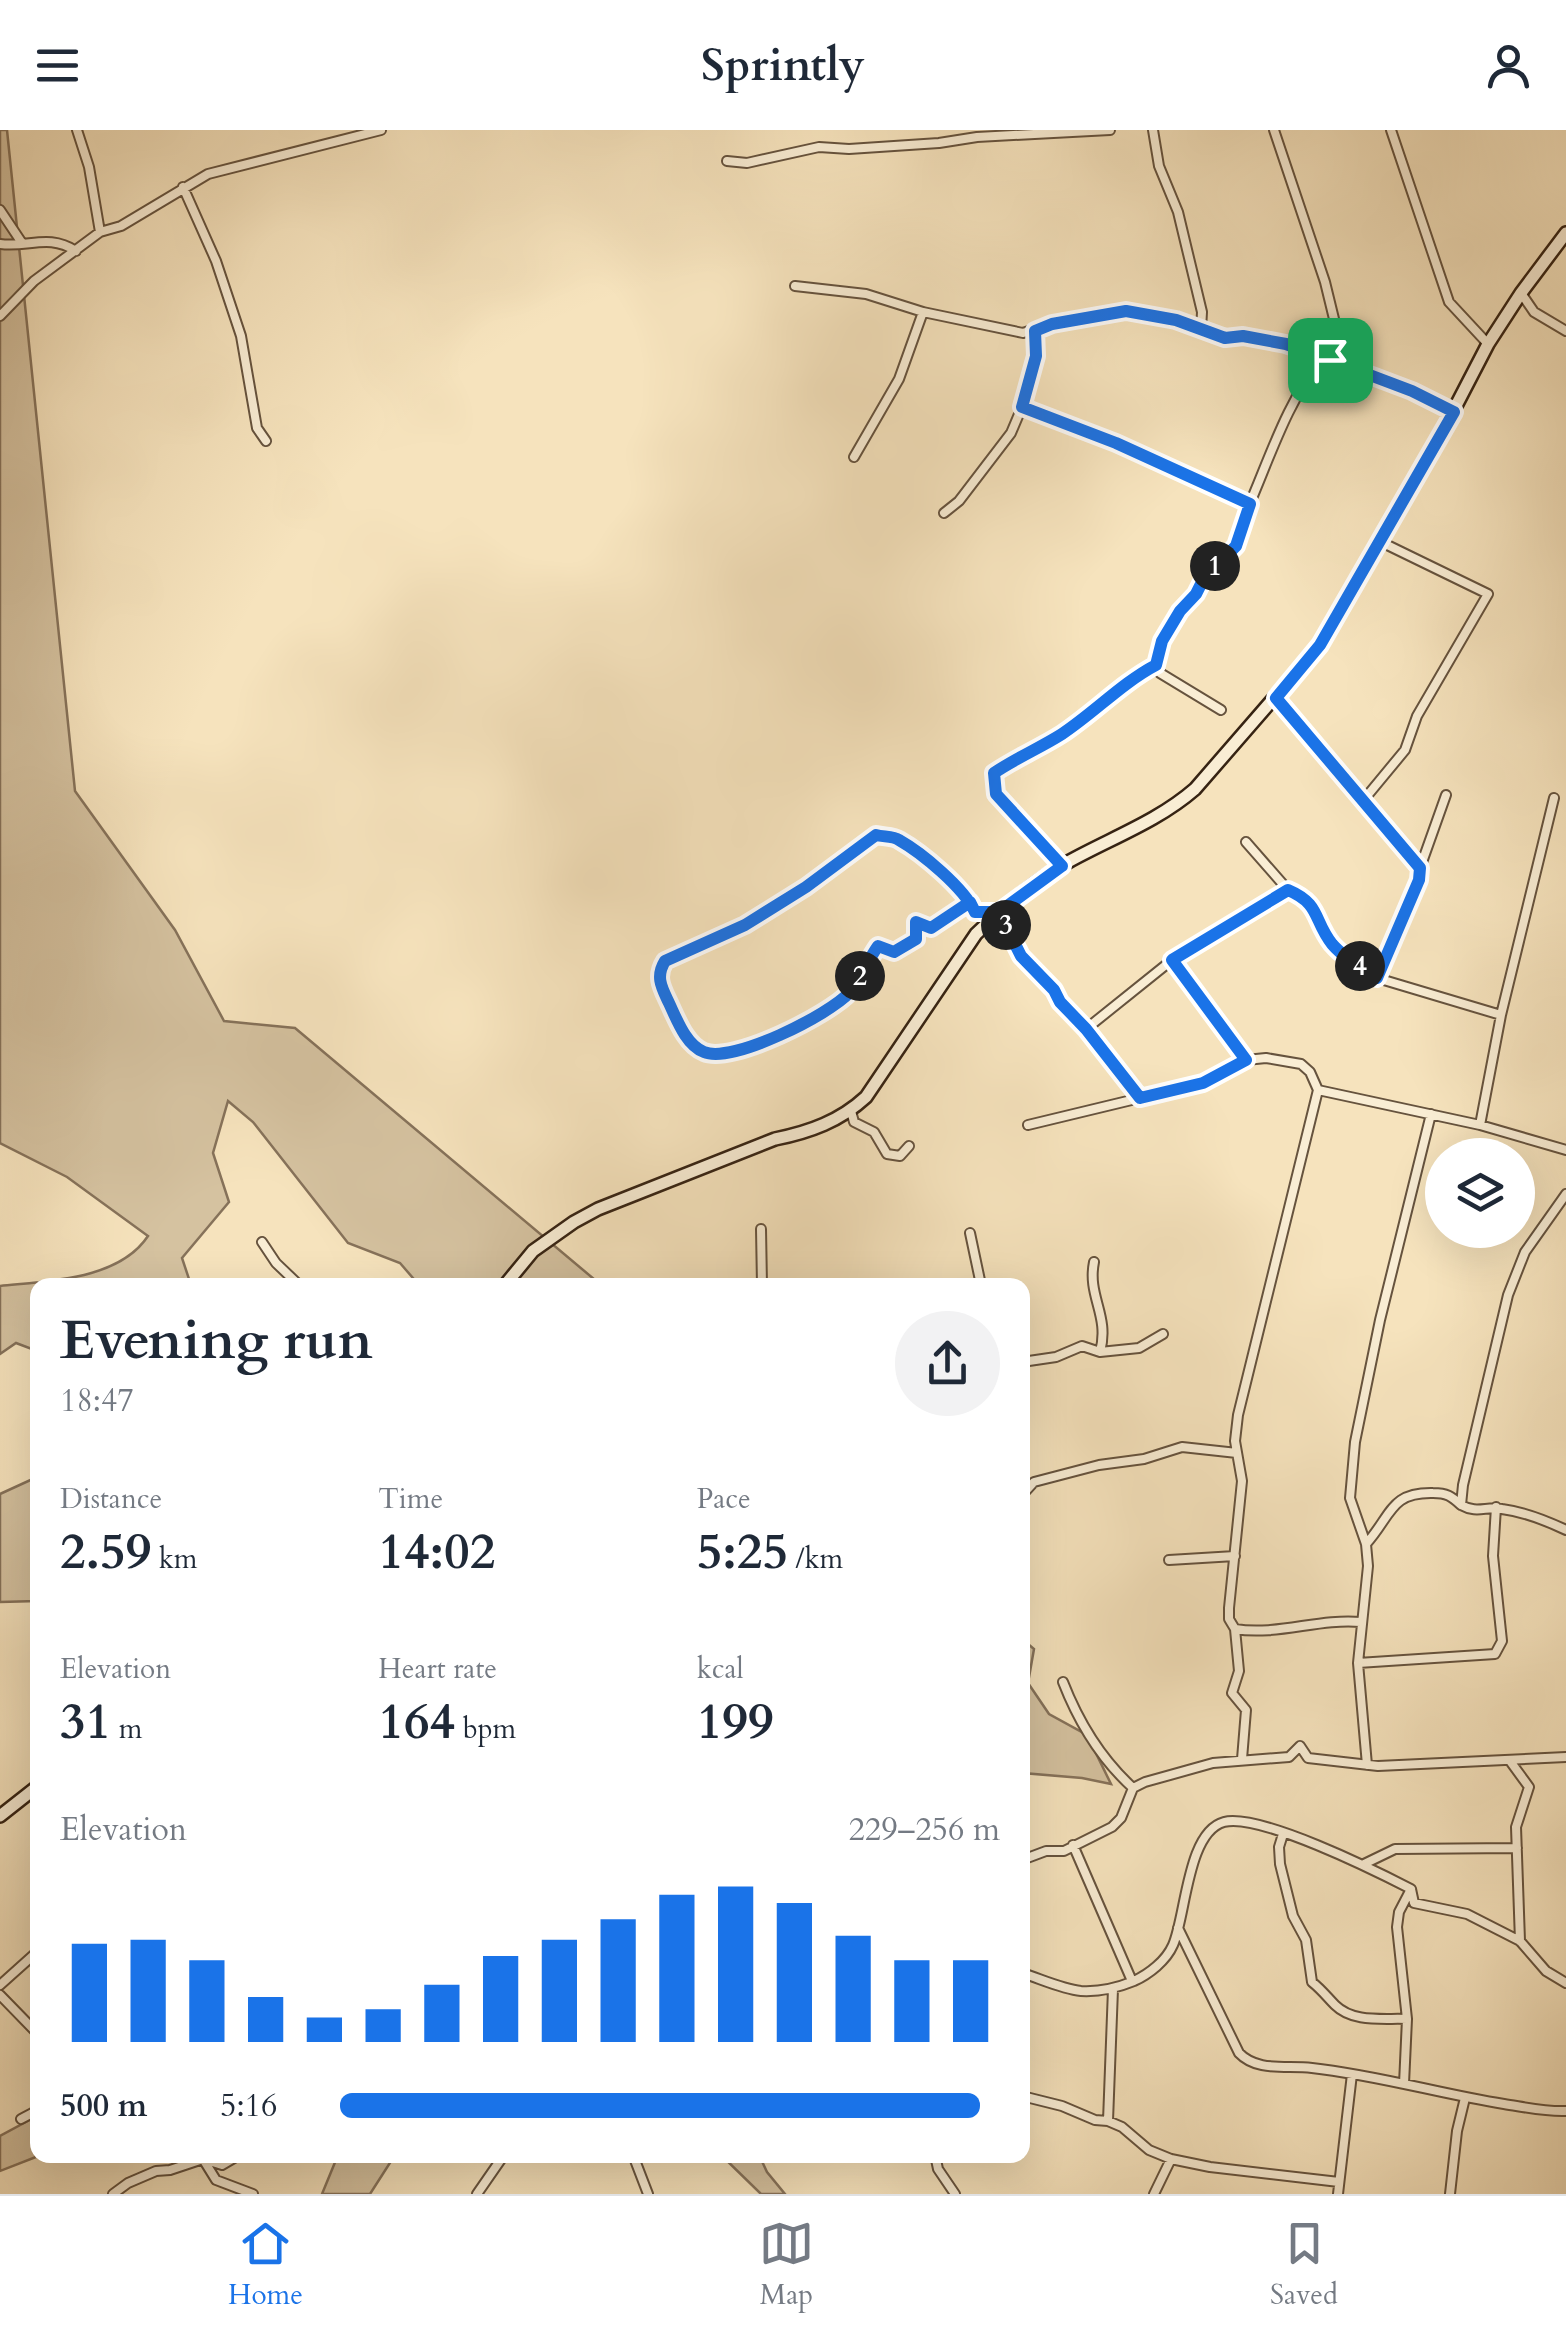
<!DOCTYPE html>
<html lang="en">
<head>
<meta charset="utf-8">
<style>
	body { margin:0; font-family:Cardo,serif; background:#f2f2f3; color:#1f2937; height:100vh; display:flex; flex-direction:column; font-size:38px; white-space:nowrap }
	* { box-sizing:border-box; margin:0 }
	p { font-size:32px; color:#747a83 }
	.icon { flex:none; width:55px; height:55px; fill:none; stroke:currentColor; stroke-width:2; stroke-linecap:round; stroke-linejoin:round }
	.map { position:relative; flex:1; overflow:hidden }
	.side { position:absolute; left:30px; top:1148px; width:1000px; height:885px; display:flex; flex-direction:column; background:#fff; border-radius:20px; box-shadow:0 10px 40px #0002 }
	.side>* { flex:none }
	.tools { position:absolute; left:1425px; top:1008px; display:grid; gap:20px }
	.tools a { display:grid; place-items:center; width:110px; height:110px; border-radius:50%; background:#fff; box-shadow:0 10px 40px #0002; font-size:50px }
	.pin { position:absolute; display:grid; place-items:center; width:85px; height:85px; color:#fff; margin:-42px; border-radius:20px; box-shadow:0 5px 15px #0006 }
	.km { position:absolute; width:50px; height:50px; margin:-25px; border-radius:50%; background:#222; color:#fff; font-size:28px; line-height:50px; text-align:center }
	.round { display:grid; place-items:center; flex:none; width:105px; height:105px; border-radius:52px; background:#f2f2f3 }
	.headline { display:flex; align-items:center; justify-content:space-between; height:170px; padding:0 30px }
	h1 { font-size:55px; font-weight:600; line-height:75px }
	.metrics { display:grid; grid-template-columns:repeat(3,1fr); gap:15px; height:170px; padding:10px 30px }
	.metrics div { display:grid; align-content:center }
	.metrics b { font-size:50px; font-weight:600 }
	.metrics small { font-size:28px; font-weight:400 }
	.metrics p { font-size:28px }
	.chart { height:280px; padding:20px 30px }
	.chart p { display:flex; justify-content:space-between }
	.chart svg { width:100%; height:180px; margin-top:10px; stroke:#1a73e8; stroke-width:6 }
	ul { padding:0 30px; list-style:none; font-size:32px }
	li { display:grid; grid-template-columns:160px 120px 1fr; align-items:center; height:75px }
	li i { height:25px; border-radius:12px; background:#1a73e8 }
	header { display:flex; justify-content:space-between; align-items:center; height:130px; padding:0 30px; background:#fff; font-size:45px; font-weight:600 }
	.tabs { display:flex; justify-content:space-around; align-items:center; height:140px; border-top:2px solid #e0e1e3; background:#fff; font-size:28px; color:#747a83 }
	.tabs a { display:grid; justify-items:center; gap:5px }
	.tabs .current { color:#1a73e8 }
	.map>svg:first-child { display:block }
</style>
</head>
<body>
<header><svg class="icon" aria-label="menu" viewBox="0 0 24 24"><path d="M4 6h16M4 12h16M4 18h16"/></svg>Sprintly<svg class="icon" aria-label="person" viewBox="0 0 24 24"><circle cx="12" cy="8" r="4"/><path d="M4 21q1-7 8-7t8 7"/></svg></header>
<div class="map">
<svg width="1566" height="2064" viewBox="0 0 1566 2064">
	<rect width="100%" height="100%" fill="#f6e3bd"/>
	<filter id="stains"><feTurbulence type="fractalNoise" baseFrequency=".002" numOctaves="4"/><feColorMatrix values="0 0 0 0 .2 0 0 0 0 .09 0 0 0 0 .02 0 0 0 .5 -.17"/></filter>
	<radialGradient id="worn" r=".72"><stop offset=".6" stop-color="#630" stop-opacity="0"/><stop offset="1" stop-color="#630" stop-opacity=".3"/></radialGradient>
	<path fill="#d5c2a0" stroke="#86725a" stroke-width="2.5" d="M0,0H7L75,661L175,800L224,891L295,898L601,1155H419L400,1133L348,1113L253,992L228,971L213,1023L229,1072L182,1128L191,1155H38L37,1221L16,1213L0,1224V1156C48,1151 119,1150 148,1106L67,1047L0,1013Z
		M37,1347V1471L0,1472V1364Z
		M1022,1509L1034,1519L1028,1553L1049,1584L1087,1605L1111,1654L1082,1648L1023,1643Z
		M37,1986L38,2025H41L0,2041V2006Z
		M338,2025H395L370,2064H322Z
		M721,2025H759L767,2042L785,2064H761Z"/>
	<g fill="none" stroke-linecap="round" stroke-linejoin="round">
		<g stroke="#66533e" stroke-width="12">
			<path id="minor" d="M77,0L89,37L100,102
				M1153,0L1159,36L1178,82L1202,182L1201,200
				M1274,0L1325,152L1335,193L1329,230
				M1391,0L1449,172L1488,214
				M727,31L747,33L819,17L849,19L939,13L977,7L1110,0
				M183,57L216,131L241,206L257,298L266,311
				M0,80L22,113
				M0,114C29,118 48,103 76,121
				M795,156L866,164L923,182L1023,203L1052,193L1125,181L1177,190L1225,207H1243L1286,214L1322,229L1412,261L1454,282
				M1521,163L1534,182L1566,201
				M0,186L34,151L100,102L121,96L208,44L381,0
				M1022,277L1116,313L1250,374
				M854,327L899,249L923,182
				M944,383L959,371L1011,303L1022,277L1036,226L1035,201
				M1276,568L1420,738
				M1221,580L1160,543C1149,515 1176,489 1192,469C1199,461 1201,451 1208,443C1216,434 1229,427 1236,417C1243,406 1242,392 1247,380C1269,330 1287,271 1322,229
				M1362,672L1405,620L1417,586L1488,464L1379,411
				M1246,712L1288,760L1301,765L1316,779L1334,816L1377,848L1501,885
				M1062,736L996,664L994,643C1016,627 1040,618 1062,603C1095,582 1122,553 1156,535
				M971,772L931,798L917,792L916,809L894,821L877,816C867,831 862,849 850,862C829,885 732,934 704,922C686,915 677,890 669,873C662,858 655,847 665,831L745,795L806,757L876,705C884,707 893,706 899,710C922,723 964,758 975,781L999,782L1021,826L1054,860L1059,872L1086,899L1140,968L1203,953L1246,930L1266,928L1301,934L1310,942L1318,960L1480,995L1566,1020
				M1172,830L1246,930
				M1377,848L1398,792L1419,750L1420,738L1446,665
				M1086,899L1172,830L1288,760
				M851,981L854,992L874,1002L887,1024L900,1026L909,1016
				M1028,995L1140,968
				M1480,995L1501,885L1554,668
				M1566,1064L1525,1122L1508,1165L1463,1355L1461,1375C1477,1384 1486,1376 1502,1379C1525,1382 1545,1390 1566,1400
				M761,1099L762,1155
				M970,1103L981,1155
				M262,1112L276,1133L299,1155
				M1094,1132C1087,1167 1110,1185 1100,1222
				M1022,1232L1056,1227L1082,1216L1100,1222L1139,1218L1163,1204
				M1022,1365L1034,1352L1099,1335L1144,1329L1182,1317L1237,1323
				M1366,1414C1392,1385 1390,1362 1433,1363C1447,1363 1451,1366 1461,1375
				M1169,1430L1235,1426
				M1235,1499C1277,1506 1319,1488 1361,1492
				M1358,1533L1495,1524L1502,1511L1493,1426L1496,1377
				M1063,1552C1079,1593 1101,1629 1133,1658
				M1242,1629L1246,1580L1232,1563L1239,1541L1235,1499L1229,1489V1478L1242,1351L1235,1311L1238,1285L1318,960
				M1510,1631L1529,1657L1516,1697L1520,1811
				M1367,1635L1358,1533L1368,1436L1366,1414L1350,1368L1355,1312L1380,1190L1431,984
				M1283,1704L1279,1717L1280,1734L1293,1786L1306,1810L1312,1852C1322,1860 1327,1867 1335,1875C1353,1893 1383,1888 1407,1889
				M1073,1715L1132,1851
				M1022,1730L1046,1721H1064L1112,1697L1121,1688L1133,1658L1145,1652L1213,1633L1289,1627L1300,1616L1308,1628L1378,1636L1566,1627
				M1364,1734L1395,1719L1517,1718
				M1178,1798L1239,1923C1257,1942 1286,1935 1312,1938C1377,1945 1440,1964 1504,1974C1524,1977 1546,1982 1566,1981
				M1022,1843C1041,1849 1062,1859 1081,1861C1100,1862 1117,1858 1134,1851C1149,1844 1166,1831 1173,1815C1186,1786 1187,1702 1224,1692C1260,1683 1376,1741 1411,1759L1414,1773L1467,1784L1520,1811L1546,1841L1566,1853
				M0,1855L38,1821
				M0,1865L38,1904
				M1404,1954L1407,1889L1397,1797L1399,1782L1411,1759
				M1022,1966L1062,1976L1095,1990L1108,1991L1122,1997L1149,2020L1171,2029L1210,2037L1339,2052
				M21,1989L38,1980
				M1108,1991L1113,1859
				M633,2025L648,2064
				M935,2025L938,2039L955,2064
				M203,2029L216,2050L253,2064
				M113,2064L128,2053L156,2041L170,2040L203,2029L222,2035L239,2025
				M477,2064L504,2025
				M1154,2064L1171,2029
				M1338,2064L1352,1944
				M1450,2064L1457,2001L1465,1968"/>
		</g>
		<g stroke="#362313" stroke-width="16">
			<path id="secondary" d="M505,1155L533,1121L574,1092L598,1079L775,1009C810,1002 840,991 866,967L976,804C1003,778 1035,751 1068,732C1111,708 1157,692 1195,659L1320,515L1431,324L1488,214L1521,163L1566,103
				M0,1686L38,1656"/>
		</g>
		<use href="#minor" stroke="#f9edd4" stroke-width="8"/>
		<use href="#secondary" stroke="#f9edd4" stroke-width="11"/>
	</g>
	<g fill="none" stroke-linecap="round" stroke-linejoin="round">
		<g stroke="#fff" stroke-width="20">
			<path id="route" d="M1330,230L1286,214L1243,206L1225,208L1176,190L1126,181L1052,194L1035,201L1036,226L1022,277L1116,313L1250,374L1236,416L1204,448L1196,464L1180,481L1162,511L1156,535C1122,553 1095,582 1062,604C1040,618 1016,628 994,643L996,664L1062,736L999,782H975L970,772L931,798L916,792V809L894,822L878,816C867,831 862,849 850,862C829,885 732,934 704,922C686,915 677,890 669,873C662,858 655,847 665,831L745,795L806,757L876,705C884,707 893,706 899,710C922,723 964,758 975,782H999L1021,826L1054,860L1060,872L1086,899L1140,968L1203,953L1246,930L1172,830L1288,760C1321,774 1313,790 1332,814C1344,828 1362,838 1377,848L1419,750L1420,738L1276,568L1320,515L1454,282L1412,261L1330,230"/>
		</g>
		<use href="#route" stroke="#1a73e8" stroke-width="12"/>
	</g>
	<rect width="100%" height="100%" filter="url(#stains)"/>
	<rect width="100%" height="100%" fill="url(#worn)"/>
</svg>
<div class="tools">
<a><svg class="icon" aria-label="layers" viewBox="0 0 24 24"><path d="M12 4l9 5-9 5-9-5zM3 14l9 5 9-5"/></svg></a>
</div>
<div class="pin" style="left:1330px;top:230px;background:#1e9e55"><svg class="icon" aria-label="arrive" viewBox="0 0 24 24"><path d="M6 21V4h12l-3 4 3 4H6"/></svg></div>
<b class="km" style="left:1215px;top:436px">1</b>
<b class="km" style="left:860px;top:846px">2</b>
<b class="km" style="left:1006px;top:795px">3</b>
<b class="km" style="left:1360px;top:836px">4</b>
<section class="side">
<div class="headline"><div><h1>Evening run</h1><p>18:47</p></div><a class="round"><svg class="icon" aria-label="share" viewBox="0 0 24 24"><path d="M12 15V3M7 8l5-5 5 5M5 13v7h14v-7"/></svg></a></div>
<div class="metrics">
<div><p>Distance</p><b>2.59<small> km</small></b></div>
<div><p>Time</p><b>14:02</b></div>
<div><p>Pace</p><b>5:25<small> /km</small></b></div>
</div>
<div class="metrics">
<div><p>Elevation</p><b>31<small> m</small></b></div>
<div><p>Heart rate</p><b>164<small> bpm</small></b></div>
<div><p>kcal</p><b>199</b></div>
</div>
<div class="chart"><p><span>Elevation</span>229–256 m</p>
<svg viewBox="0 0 160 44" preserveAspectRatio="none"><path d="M5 44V20M15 44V19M25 44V24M35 44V33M45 44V38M55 44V36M65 44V30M75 44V23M85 44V19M95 44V14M105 44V8M115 44V6M125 44V10M135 44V18M145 44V24M155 44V24"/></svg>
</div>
<ul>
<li><b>500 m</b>5:16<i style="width:97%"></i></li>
</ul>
</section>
</div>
<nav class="tabs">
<a class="current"><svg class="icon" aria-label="home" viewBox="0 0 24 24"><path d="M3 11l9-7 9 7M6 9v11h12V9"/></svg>Home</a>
<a><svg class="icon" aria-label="map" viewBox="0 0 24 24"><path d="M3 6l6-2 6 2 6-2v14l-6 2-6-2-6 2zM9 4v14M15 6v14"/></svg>Map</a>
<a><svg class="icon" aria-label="saved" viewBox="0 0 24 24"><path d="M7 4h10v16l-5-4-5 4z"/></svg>Saved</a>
</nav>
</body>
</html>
